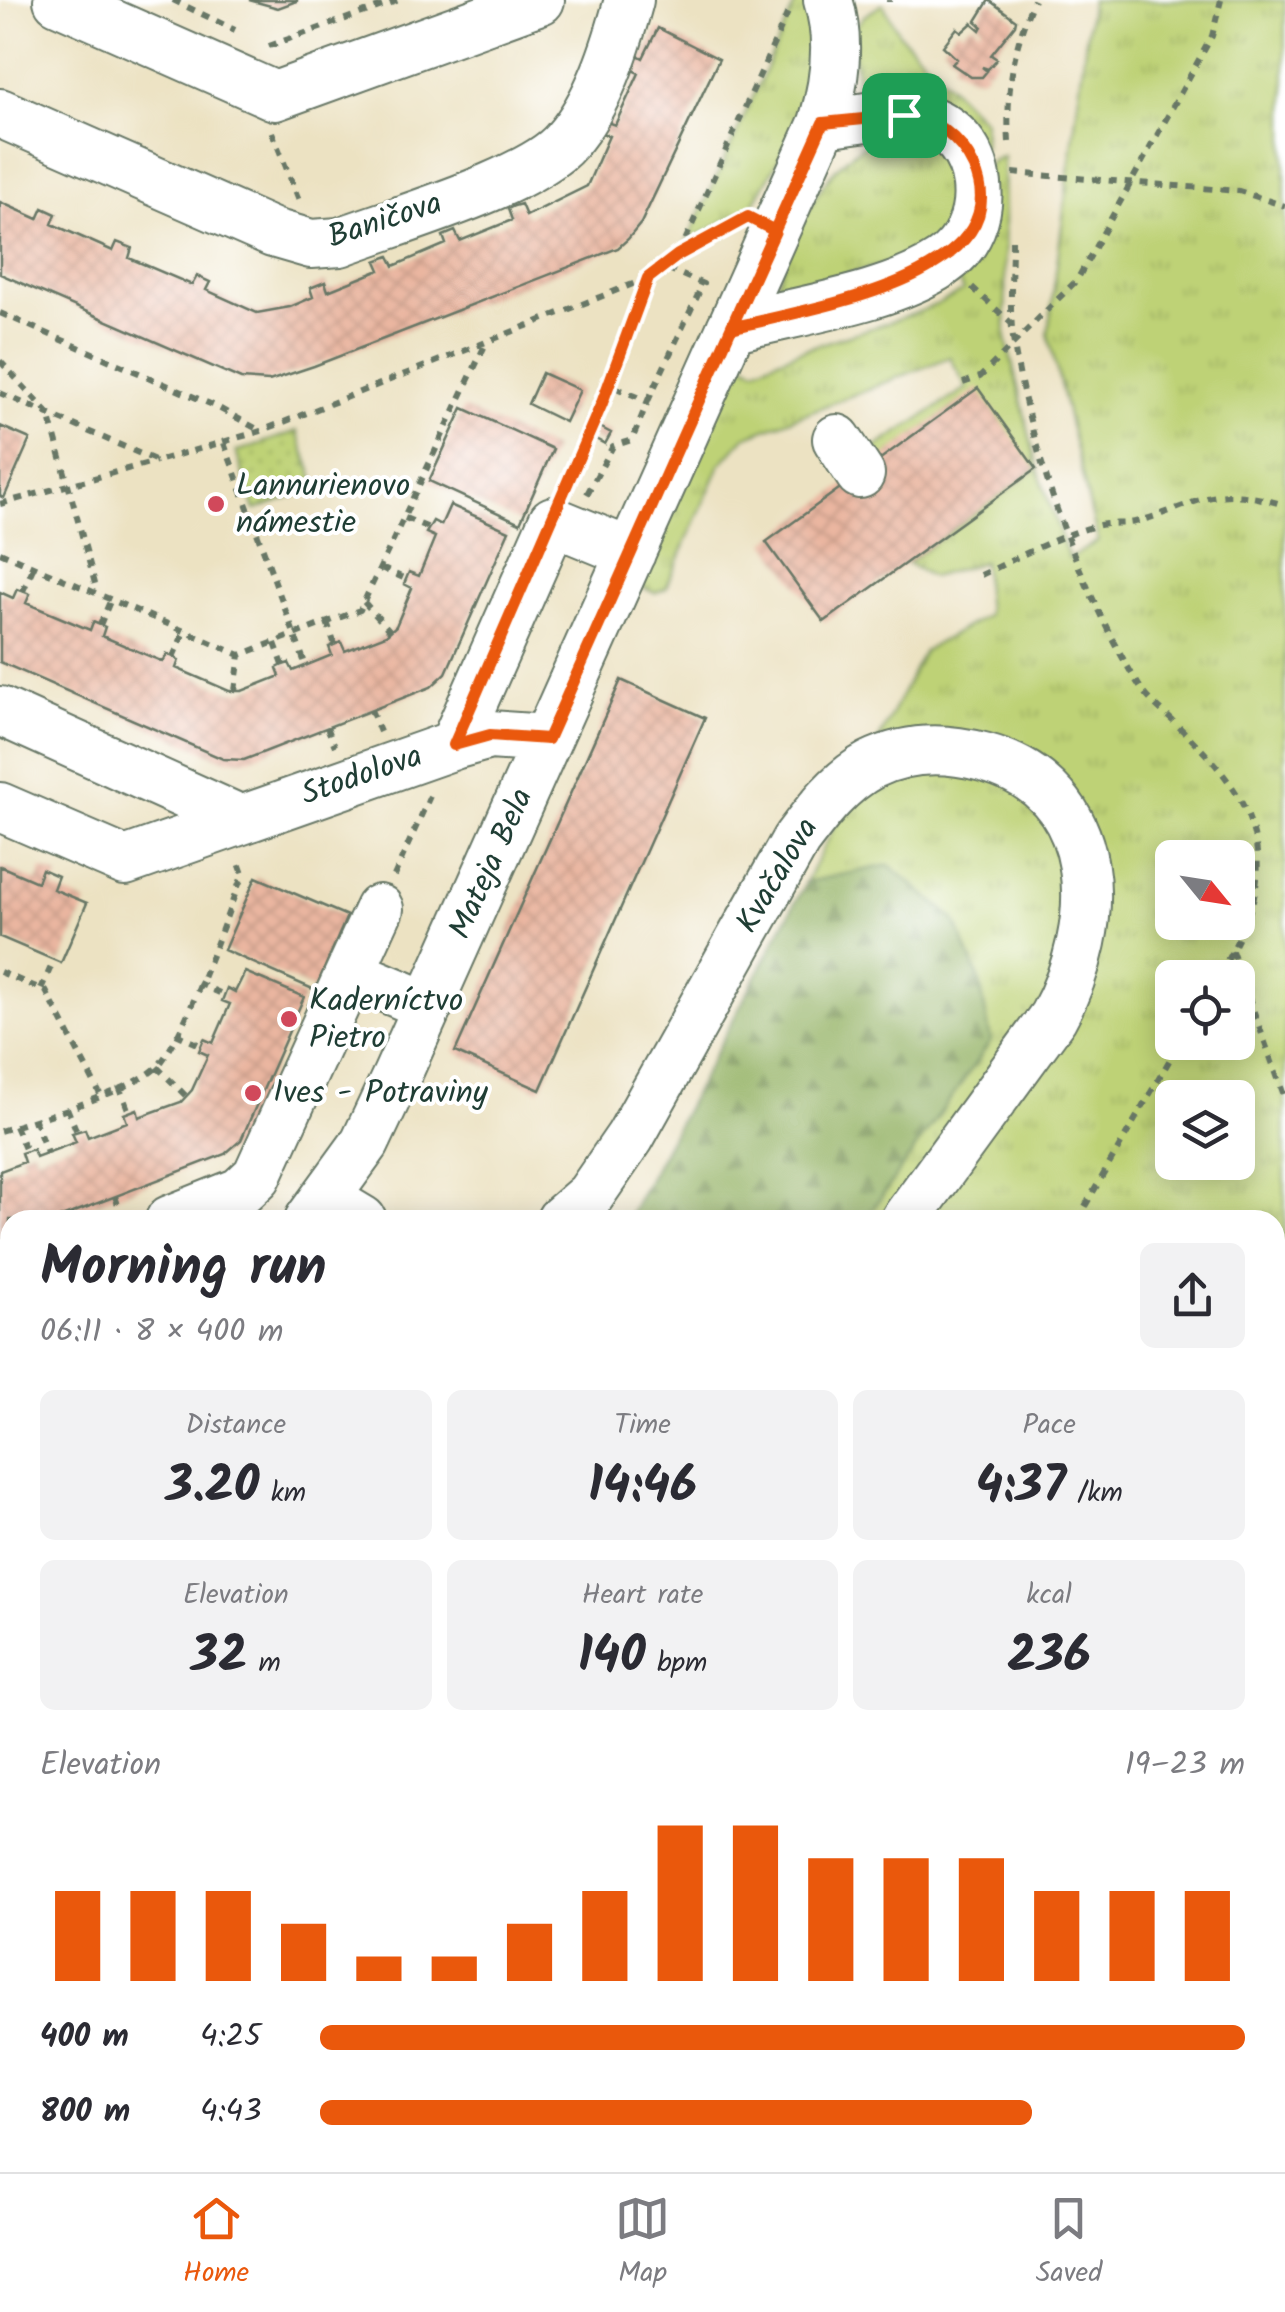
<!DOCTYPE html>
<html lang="en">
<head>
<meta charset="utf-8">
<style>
	body { margin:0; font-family:Kalam,sans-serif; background:#f2f2f3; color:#2b2b33; height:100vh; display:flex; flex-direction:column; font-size:38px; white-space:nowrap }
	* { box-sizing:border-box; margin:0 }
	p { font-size:32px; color:#7c7c81 }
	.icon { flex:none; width:55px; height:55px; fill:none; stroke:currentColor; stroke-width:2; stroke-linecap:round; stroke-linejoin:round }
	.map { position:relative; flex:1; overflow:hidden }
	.side { position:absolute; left:0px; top:1210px; width:1285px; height:962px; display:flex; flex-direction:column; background:#fff; border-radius:30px 30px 0 0; box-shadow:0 5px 25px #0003 }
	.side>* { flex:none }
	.needle { width:65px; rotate:120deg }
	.buttons { position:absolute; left:1155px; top:840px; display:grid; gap:20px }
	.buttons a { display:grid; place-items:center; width:100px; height:100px; border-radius:15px; background:#fff; box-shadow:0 5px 25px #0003; font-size:50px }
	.pin { position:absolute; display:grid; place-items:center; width:85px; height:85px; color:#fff; margin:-42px; border-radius:20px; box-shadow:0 5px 15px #0006 }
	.round { display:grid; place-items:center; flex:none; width:105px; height:105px; border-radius:15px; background:#f2f2f3 }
	.overview { display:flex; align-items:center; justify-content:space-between; height:170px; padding:0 40px }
	h1 { font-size:55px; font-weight:800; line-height:75px }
	.metrics { display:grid; grid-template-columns:repeat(3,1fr); gap:15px; height:170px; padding:10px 40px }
	.metrics div { display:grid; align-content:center; border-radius:15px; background:#f2f2f3; text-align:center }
	.metrics b { font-size:50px; font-weight:800 }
	.metrics small { font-size:28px; font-weight:400 }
	.metrics p { font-size:28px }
	.chart { height:280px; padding:20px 40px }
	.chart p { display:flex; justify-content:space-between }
	.chart svg { width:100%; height:180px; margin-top:10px; stroke:#ea580c; stroke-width:6 }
	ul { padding:0 40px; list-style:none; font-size:32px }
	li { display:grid; grid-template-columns:160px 120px 1fr; align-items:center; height:75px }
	li i { height:25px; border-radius:12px; background:#ea580c }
	.dock { display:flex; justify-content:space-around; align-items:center; height:140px; border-top:2px solid #e1e1e2; background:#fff; font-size:28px; color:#7c7c81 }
	.dock a { display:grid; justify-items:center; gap:5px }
	.dock .current { color:#ea580c }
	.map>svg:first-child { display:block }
</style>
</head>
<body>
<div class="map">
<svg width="1285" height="2172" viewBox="0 0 1285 2172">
	<defs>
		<pattern id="grass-tufts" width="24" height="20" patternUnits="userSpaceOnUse" patternTransform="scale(2.5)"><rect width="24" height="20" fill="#bed276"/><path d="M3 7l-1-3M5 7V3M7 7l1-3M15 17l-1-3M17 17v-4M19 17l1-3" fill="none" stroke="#a3b567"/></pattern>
		<pattern id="forest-firs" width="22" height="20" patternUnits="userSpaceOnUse" patternTransform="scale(2.5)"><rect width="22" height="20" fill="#96b467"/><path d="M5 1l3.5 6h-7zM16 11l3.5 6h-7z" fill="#7a9456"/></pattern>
		<pattern id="park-dots" width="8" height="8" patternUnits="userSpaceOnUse" patternTransform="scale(2.5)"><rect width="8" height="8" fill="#bed276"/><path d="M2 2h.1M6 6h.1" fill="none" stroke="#a3b567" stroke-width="1.8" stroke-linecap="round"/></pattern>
		<pattern id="building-cross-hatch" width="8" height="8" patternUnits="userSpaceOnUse" patternTransform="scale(2.5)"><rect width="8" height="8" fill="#eab6a0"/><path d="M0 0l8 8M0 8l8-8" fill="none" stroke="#c89d8a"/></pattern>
	</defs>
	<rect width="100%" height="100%" fill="#fff"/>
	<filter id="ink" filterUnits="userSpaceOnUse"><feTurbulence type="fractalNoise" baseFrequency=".01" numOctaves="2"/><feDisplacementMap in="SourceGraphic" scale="20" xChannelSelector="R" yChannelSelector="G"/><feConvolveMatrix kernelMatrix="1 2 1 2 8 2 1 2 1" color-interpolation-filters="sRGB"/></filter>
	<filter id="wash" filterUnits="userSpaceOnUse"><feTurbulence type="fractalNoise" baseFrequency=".0048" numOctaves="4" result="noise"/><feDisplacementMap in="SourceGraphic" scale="40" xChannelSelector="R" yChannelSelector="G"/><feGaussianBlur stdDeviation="2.25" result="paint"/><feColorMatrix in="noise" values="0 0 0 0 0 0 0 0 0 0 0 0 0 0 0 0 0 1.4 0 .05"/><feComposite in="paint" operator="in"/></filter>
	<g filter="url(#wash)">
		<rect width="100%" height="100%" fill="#ece2c2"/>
		<path fill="url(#grass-tufts)" stroke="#6e8855" stroke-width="2.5" fill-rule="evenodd" d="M797,0H811L817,70L798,126L752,206L687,242Z
			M1091,0H1285V1934L1275,1939V1220H865L991,1041L979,979L955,920L889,866L806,882L924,651L987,615L983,562L932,577L907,563L1036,469L873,465L865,454L967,388L950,357L745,437L720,465L666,588L655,593L638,585L739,361L756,369C823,336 898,328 963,291L956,273L990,162L1003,156L1006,338L1038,470L1069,559L1098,541L1048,334ZM1172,858H1238V922H1172ZM1172,978H1238V1042H1172ZM1172,1098H1238V1162H1172Z
			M883,4L900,35L984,121L983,147L859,92L851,32L864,16Z
			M899,130L949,157L961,205L938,240L904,260L773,292C801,225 821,152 899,130Z"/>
		<path fill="url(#forest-firs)" stroke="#5a784e" stroke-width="2.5" d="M889,865L955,920L979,979L991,1041L865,1220H627L806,882Z
			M201,2163V2162L832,2163L816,2172H198Z"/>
		<path fill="url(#park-dots)" stroke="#6e8855" stroke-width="2.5" d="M297,431L317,488L255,510L236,452Z
			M10,1606V1658L0,1653V1625Z
			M10,1673V1723L0,1734V1686Z
			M10,2132V2162L113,2163L107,2172H0V2150Z
			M915,2163H1063L1054,2172H920Z"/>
		<g id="blocks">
			<path fill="url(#building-cross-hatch)" d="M249,0H297V1L278,8Z
				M989,0L1016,20L1015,25L991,55L997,59L988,69L982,67L987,71L982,77H971L952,64L957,59L943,46L957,28L962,32L972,23L980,30L982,26L976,21Z
				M658,28L719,59L641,223L628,239L618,248L314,366L269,381L241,379L0,274V202L38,219L43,208L56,214L52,224L113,251L117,242L132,248L129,258L192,285L197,276L210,282L206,290L257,313L290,307L313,297L310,288L325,282L328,291L380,270L376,261L389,256L394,266L446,244L443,236L455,231L460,241L512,220L508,209L514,206L521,204L526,216L587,186L609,136L599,132L604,121L615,125L639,73L628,68L634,53L643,58Z
				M542,373L580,390L565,422L528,404Z
				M978,388L1036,469L824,622L766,542Z
				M463,408L553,449L520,523L429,481Z
				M0,426L30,439L4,498L0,496Z
				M598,426L611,433L605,444L592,437Z
				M450,505L509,531L446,673L431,687L244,760L223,759L0,662V592L13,598L17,589L30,594L26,603L90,630L93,622L105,627L102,636L163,662L167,654L179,660L176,668L229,691H242L280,676L277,668L283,665L289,663L293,671L332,655L329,647L341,642L345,651L386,635L396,626L412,588L404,584L409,572L419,576L435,537L426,533L433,521L441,525Z
				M621,680L705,718L540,1090L455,1052Z
				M0,866L37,882L42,869L58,876L53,889L87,903L61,963L0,937Z
				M256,877L347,916L315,990L224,950Z
				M245,972L304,997L241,1140L225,1154L54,1220H10V1237L0,1241V1171L24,1162L21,1153L33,1149L36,1157L76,1142L72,1133L85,1129L88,1137L127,1122L124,1114L137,1109L139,1117L181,1102L192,1090L208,1055L199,1051L204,1039L213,1043L230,1004L222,1001L227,988L235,992Z
				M0,1586L10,1592V1606L0,1625Z
				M0,1653L10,1658V1673L3,1688Z
				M1285,1999V2068L1275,2074V2004Z
				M1102,2162H1188L1179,2172H1093Z"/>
		</g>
	</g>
	<g filter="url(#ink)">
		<use href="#blocks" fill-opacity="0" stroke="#677766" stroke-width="2.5"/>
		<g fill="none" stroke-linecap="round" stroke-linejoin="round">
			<g stroke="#677766" stroke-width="52">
				<path id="minor" d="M58,0L275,96L540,0
					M0,113L273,233L311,244L340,242C395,221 532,182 566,141C599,103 616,48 629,0
					M731,328C794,311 888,299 942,263C996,227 988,135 921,118C891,110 854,120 823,123
					M837,439L860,474
					M0,711L237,818
					M454,745L553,521L631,553
					M0,807L125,861L454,745L490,735L547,739
					M350,973L428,1006
					M327,1199L362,1220
					M170,1220L240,1192L257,1176L379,909
					M309,1220L365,1143L397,1075L823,123C835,83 841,41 828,0
					M561,1220L590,1195L630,1137L796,840C817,812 839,782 871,765C907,747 946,747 983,757C1107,790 1104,925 1053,1017L905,1220
					M0,1286L10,1282
					M0,1385L10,1383
					M0,1502L10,1507
					M1275,1750L1285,1749
					M0,1838L8,1868L0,1886"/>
			</g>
			<path stroke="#677766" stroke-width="6" stroke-dasharray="8 8" stroke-linecap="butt" d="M173,0L235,30
				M889,0V2
				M269,46L399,0
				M272,132L299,200
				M1009,142C1006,92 1013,46 1034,0
				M1013,173L1239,191L1285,206
				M1012,240C1012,272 1009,306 1013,338C1029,448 1081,594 1140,687C1149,701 1165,713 1177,725C1206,753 1241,788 1252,828C1269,885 1245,929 1217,978
				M679,254L789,10
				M972,287L1011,323
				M0,313L215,406L261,431
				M0,361L49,414L97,591
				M963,383L980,377L1077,280L1212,36L1221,0
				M0,393L157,461L261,431L648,278L678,255L734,225
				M648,401L703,284L666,268
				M224,443L306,666
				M567,487L609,385
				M587,494L613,446L632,440L648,401L609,385L647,279
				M0,504L156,461
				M405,518L429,528
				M0,552L240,655L360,610L487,341
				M381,568L406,579
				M981,575C1018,558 1056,536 1096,526C1109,522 1122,525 1135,522C1204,504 1208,482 1285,505
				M23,591L34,566
				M364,602L390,631
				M327,622L335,645
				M100,625L111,599
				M275,643L283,665
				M173,657L185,630
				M235,691L240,655
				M371,710L380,732
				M327,727L335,746
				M394,876L430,796
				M1232,951L1285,1098
				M0,972L46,991L100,1094
				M198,983L224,995
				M41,989L54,960
				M176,1034L202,1046
				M157,1067L186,1096
				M119,1086L129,1112
				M67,1108L77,1132
				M34,1119L47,1153
				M15,1126L26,1151
				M0,1131C34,1120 136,1090 158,1066C186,1035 225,918 243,874L238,860
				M115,1196L123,1220
				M71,1213L73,1220
				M59,1218L60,1220
				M1077,1220L1180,1042
				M1275,1579L1285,1580
				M1275,1620L1285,1630
				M1279,1982L1285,1993
				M886,2172L902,2165L913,2172
				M1064,2172L1073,2162"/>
			<use href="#minor" stroke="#fff" stroke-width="48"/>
		</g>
	</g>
	<g fill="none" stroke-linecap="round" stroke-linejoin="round" filter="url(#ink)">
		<g stroke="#fff" stroke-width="20">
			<path id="route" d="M904,115L823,123L731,328L717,360L548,739L490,735L454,745L602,403L648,278L678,255L748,217L775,231L731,328C798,310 1023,279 974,167C960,137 936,120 904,115"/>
		</g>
		<use href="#route" stroke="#ea580c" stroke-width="12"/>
	</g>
	<g fill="#d1495b" stroke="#fff" stroke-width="4">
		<circle cx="216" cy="504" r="10"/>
		<circle cx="289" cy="1019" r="10"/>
		<circle cx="253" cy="1093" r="10"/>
	</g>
	<g text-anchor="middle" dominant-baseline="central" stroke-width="8" stroke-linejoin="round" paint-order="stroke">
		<g font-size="32" fill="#1f3d34" stroke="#fff">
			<text transform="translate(385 221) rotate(-18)">Baničova</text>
			<text transform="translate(362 776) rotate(-19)">Stodolova</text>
			<text transform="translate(492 864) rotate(-66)">Mateja Bela</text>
			<text transform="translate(778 876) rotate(-59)">Kvačalova</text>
		</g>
		<g font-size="32" fill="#1f3d34" stroke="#fff" text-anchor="start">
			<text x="236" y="486">Lannurienovo<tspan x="236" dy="37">námestie</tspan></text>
			<text x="309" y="1001">Kaderníctvo<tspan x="309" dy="37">Pietro</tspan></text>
			<text x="273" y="1093">Ives - Potraviny</text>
		</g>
	</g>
</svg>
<div class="buttons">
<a><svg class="needle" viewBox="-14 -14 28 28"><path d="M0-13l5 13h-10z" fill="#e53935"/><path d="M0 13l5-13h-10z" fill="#7c7c81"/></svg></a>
<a><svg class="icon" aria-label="locate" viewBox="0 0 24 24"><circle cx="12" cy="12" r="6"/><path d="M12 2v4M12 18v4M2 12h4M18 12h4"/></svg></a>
<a><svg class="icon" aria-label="layers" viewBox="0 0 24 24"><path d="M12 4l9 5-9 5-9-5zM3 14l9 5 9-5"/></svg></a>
</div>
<div class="pin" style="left:904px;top:115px;background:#1e9e55"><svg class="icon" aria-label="arrive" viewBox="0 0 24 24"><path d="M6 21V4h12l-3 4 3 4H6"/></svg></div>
<section class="side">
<div class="overview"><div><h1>Morning run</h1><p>06:11 · 8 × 400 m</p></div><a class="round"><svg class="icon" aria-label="share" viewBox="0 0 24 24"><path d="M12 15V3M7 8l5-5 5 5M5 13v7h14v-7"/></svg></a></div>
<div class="metrics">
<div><p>Distance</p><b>3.20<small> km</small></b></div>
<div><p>Time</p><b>14:46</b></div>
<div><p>Pace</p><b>4:37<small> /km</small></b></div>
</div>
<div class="metrics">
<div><p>Elevation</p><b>32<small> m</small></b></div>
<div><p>Heart rate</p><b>140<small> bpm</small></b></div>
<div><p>kcal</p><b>236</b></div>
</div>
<div class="chart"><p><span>Elevation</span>19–23 m</p>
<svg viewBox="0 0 160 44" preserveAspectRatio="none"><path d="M5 44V22M15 44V22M25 44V22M35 44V30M45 44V38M55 44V38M65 44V30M75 44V22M85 44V6M95 44V6M105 44V14M115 44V14M125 44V14M135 44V22M145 44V22M155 44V22"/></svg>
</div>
<ul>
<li><b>400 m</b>4:25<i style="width:100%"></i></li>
<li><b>800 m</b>4:43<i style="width:77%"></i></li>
</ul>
</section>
</div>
<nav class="dock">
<a class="current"><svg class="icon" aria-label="home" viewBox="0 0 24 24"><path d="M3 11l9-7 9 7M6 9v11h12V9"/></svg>Home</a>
<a><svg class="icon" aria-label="map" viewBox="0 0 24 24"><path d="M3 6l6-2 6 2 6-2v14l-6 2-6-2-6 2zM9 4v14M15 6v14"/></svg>Map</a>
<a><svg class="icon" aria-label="saved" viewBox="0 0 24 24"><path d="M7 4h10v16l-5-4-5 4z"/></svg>Saved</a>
</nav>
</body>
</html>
